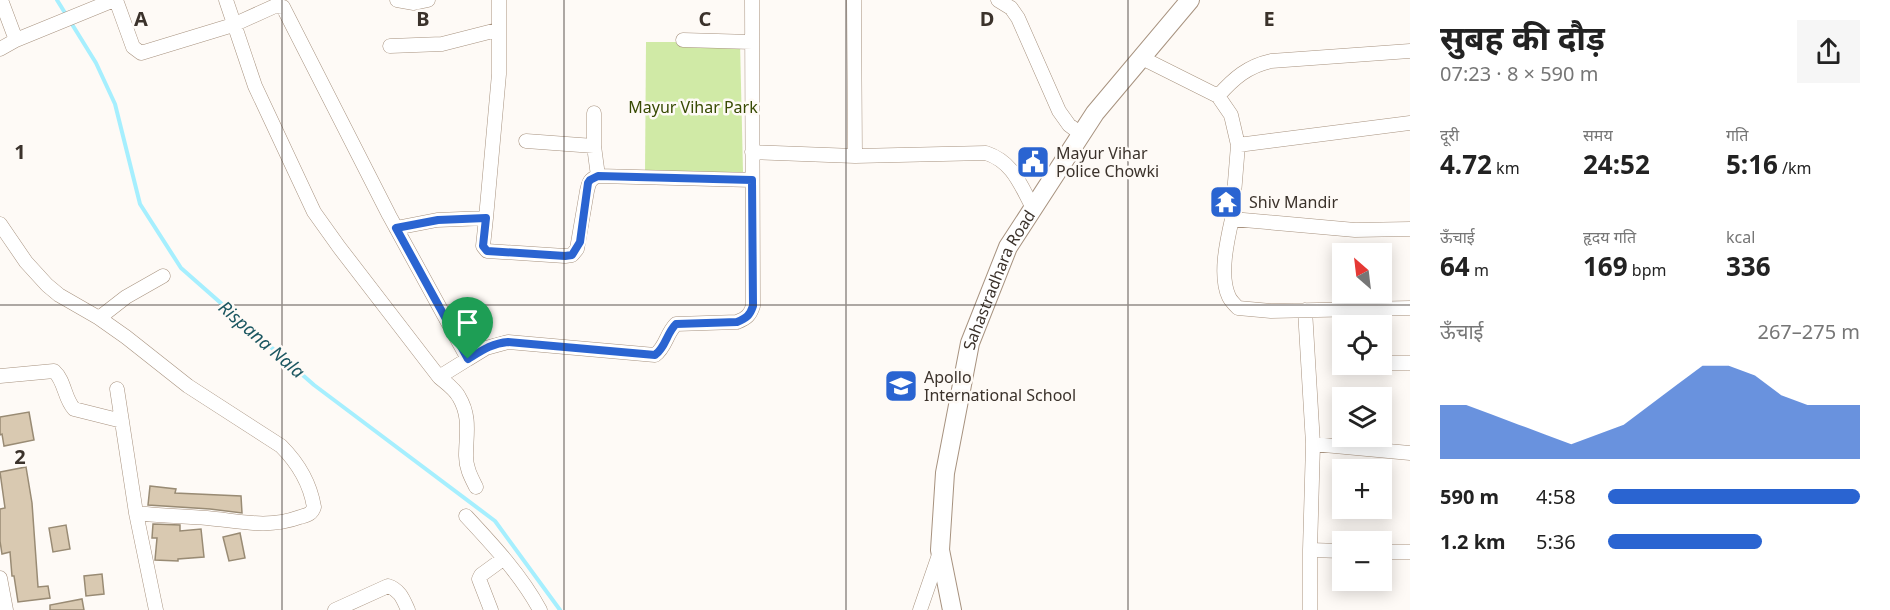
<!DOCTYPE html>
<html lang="hi">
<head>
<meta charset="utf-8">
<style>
	body { margin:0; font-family:"Noto Sans","Noto Sans Devanagari",sans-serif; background:#f6f6f6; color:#222; height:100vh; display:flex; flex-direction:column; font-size:22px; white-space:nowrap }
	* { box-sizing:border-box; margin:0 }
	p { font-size:20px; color:#767676 }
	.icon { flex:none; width:33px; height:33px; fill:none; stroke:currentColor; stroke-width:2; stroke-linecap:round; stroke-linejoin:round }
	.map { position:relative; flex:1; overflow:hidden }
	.side { display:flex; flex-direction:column; background:#fff; width:480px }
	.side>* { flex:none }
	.needle { width:39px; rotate:332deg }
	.tools { position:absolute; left:1332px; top:243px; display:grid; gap:12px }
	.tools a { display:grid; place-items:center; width:60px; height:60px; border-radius:0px; background:#fff; box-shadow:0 3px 15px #0003; font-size:30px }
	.pin { position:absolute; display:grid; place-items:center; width:51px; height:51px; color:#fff; margin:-62px -26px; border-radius:50% 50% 50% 0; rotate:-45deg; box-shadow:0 0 6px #0007 }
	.pin .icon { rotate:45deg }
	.round { display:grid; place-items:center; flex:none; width:63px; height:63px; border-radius:0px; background:#f6f6f6 }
	.summary { display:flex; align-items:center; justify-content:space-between; height:102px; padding:0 30px }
	h1 { font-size:33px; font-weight:700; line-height:45px }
	.figures { display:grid; grid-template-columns:repeat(3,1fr); gap:9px; height:102px; padding:6px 30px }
	.figures div { display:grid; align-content:center }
	.figures b { font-size:26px; font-weight:700 }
	.figures small { font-size:16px; font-weight:400 }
	.figures p { font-size:16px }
	.chart { height:168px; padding:12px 30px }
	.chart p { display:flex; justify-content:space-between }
	.chart svg { width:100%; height:108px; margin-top:6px; fill:#2a64d1; opacity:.7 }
	ul { padding:0 30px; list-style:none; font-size:20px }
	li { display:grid; grid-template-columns:96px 72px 1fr; align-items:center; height:45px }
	li i { height:15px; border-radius:8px; background:#2a64d1 }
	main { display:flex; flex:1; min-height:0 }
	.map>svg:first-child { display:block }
</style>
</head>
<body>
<main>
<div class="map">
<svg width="1410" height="610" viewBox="0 0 1410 610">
	<rect width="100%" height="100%" fill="#fefaf6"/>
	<path fill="#d0eaa6" d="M646,42H740L743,172L645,174Z"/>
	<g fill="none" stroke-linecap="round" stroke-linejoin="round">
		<path stroke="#a6effe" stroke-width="4" d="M57,0L96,63L115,104L140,204L181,268L314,385L495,521L560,610"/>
	</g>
	<path fill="#d9c9b1" stroke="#998b74" stroke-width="1.5" d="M29,412L34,440L4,446L2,434L0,435V417Z
		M26,467L32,503L38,587L48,586L50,598L18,602L14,576H12L10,552L2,554L0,541V509L5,508L0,472Z
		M150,486L176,489L175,493L241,496L242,513L210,509L148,505Z
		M153,524L180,525V531L201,529L204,557L178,559V561L155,560L157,538H152Z
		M66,525L70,549L53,552L49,528Z
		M240,533L245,558L229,561L223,537Z
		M102,574L104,594L86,596L84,576Z
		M82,599L84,610H50V605Z"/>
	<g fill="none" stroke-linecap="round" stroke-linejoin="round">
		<g stroke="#a7927f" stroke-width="15">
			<path id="minor" d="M1,0L16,40
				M116,0L133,47L141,53L233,25L275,6L283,7L389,215L468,359L439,377L339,247L314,212L255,86L226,0
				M397,0L414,3L428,0
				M854,0L855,156
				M998,0L1011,8L1018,18L1059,111L1069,125L1081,134
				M683,40L752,42
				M390,46L442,44L497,30
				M0,49L16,40L114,0
				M1410,51L1271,61C1248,66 1234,78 1218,96L1231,115L1238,145L1410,123
				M1142,58L1218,96
				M594,113V146L598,176
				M526,141L594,146
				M1238,145L1232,219L1355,230L1410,229
				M752,152L855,156L986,153C1013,162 1020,184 1033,208
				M486,218L483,246L487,251L565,256L572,255L577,249L587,191C589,182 590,179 598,176L752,180
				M1232,219C1227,241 1219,276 1229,297C1231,301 1235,305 1238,308L1271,311L1410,308
				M0,224L26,262L47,285L59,295L99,318L126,337L188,386L281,446C298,463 310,483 314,507C312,514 307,515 300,517C267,529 240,521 207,518C184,516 160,516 136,513
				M396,228L437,220L486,218L499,74V0
				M1305,310L1313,444
				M99,318L126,297L163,276
				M468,359L486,348L508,342L655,355C666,347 666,334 676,324L737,322C747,318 750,315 753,306L752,0
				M1382,363H1410
				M0,376L54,371C65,381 64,398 74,409L122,421
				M439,377C446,383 455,389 459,397C471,417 466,435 466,456C466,468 471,477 476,487
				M117,389L136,513L156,610
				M466,516C493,545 521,575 540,610
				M1310,550L1313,444L1410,453
				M1382,552H1410
				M0,578L6,610
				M335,610L388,586C400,590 403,599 408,610
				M491,610L479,579L481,575L503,559
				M920,610L940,552
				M1310,610V550L1342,551"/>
		</g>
		<g stroke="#a7927f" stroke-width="20">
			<g id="secondary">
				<path id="s1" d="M952,610L940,550L945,473L970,343L1008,247L1095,113L1190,0"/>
			</g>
		</g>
		<use href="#minor" stroke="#fff" stroke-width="14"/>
		<use href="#secondary" stroke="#fff" stroke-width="18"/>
	</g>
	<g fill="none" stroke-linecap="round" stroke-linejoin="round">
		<g stroke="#fff" stroke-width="12">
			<path id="route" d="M598,176L752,180L753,306C750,315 747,318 737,322L676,324C666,334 666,347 655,355L508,342C492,343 481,351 468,359L396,228L438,220L486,218L483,246L487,251L565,256L572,255L580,242L588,183L590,180Z"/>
		</g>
		<use href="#route" stroke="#2a64d1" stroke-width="8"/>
	</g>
	<path fill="none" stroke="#3b322b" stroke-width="1.5" stroke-opacity="0.55" d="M282,0V610M564,0V610M846,0V610M1128,0V610M0,305H1410"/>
	<defs>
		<g id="civic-square" transform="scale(1.725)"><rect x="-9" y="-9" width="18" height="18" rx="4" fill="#2a64d1" stroke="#fefaf6"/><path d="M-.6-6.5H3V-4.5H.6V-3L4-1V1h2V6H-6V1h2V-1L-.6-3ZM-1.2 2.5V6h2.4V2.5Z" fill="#fff"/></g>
		<g id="temple-square" transform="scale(1.725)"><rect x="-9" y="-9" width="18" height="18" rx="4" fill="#2a64d1" stroke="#fefaf6"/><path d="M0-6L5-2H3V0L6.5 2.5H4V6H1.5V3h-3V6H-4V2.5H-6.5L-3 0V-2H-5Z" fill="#fff"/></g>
		<g id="school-square" transform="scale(1.725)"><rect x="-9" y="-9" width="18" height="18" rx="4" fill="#2a64d1" stroke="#fefaf6"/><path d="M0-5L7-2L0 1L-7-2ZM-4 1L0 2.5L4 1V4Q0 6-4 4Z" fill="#fff"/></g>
	</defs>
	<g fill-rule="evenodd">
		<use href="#civic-square" x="1033" y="162"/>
		<use href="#temple-square" x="1226" y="202"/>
		<use href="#school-square" x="901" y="386"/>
	</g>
	<g text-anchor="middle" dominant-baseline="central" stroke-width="5" stroke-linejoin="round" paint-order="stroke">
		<g font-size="16" fill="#374a03" stroke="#fefaf6">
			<text x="693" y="107">Mayur Vihar Park</text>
		</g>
		<g font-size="16" fill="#3b322b" stroke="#fefaf6" text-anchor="start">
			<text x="1056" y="153">Mayur Vihar<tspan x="1056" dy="18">Police Chowki</tspan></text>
			<text x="1249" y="202">Shiv Mandir</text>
			<text x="924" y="377">Apollo<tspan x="924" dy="18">International School</tspan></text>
		</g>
		<g font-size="16" fill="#3b322b" stroke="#fefaf6">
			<text stroke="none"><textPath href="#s1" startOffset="340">Sahastradhara Road</textPath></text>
		</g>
		<g font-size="18" font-style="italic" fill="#1c5761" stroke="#fefaf6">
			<text transform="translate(262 339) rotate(41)">Rispana Nala</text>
		</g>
	</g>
	<g font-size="20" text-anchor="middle" font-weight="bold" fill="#3b322b" stroke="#fefaf6" stroke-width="5" stroke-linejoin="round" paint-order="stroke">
		<text x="141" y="26">A</text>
		<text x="423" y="26">B</text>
		<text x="705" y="26">C</text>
		<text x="987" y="26">D</text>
		<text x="1269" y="26">E</text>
		<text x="20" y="159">1</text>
		<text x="20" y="464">2</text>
	</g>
</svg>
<div class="tools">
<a><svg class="needle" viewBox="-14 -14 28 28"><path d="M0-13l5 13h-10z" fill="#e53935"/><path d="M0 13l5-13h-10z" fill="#767676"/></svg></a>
<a><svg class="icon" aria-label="locate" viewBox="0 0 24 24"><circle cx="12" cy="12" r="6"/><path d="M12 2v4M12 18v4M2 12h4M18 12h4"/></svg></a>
<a><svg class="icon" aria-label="layers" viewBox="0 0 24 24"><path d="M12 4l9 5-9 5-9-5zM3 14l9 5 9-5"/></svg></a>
<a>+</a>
<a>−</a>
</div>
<div class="pin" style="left:468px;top:359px;background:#1e9e55"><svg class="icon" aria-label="arrive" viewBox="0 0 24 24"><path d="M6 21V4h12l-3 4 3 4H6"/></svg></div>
</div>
<section class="side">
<div class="summary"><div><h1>सुबह की दौड़</h1><p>07:23 · 8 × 590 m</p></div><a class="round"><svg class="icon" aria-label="share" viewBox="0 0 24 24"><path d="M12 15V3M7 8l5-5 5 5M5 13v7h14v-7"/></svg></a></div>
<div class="figures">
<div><p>दूरी</p><b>4.72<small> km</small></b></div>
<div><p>समय</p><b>24:52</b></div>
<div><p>गति</p><b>5:16<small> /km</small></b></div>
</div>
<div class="figures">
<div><p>ऊँचाई</p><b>64<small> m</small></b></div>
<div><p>हृदय गति</p><b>169<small> bpm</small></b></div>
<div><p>kcal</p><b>336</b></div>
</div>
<div class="chart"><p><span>ऊँचाई</span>267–275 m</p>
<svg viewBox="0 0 160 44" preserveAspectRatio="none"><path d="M0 44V22L10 22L20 26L30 30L40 34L50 38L60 34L70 30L80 22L90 14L100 6L110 6L120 10L130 18L140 22L150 22L160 22V44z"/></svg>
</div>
<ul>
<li><b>590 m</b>4:58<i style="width:100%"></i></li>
<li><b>1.2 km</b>5:36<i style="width:61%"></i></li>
</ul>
</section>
</main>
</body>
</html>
